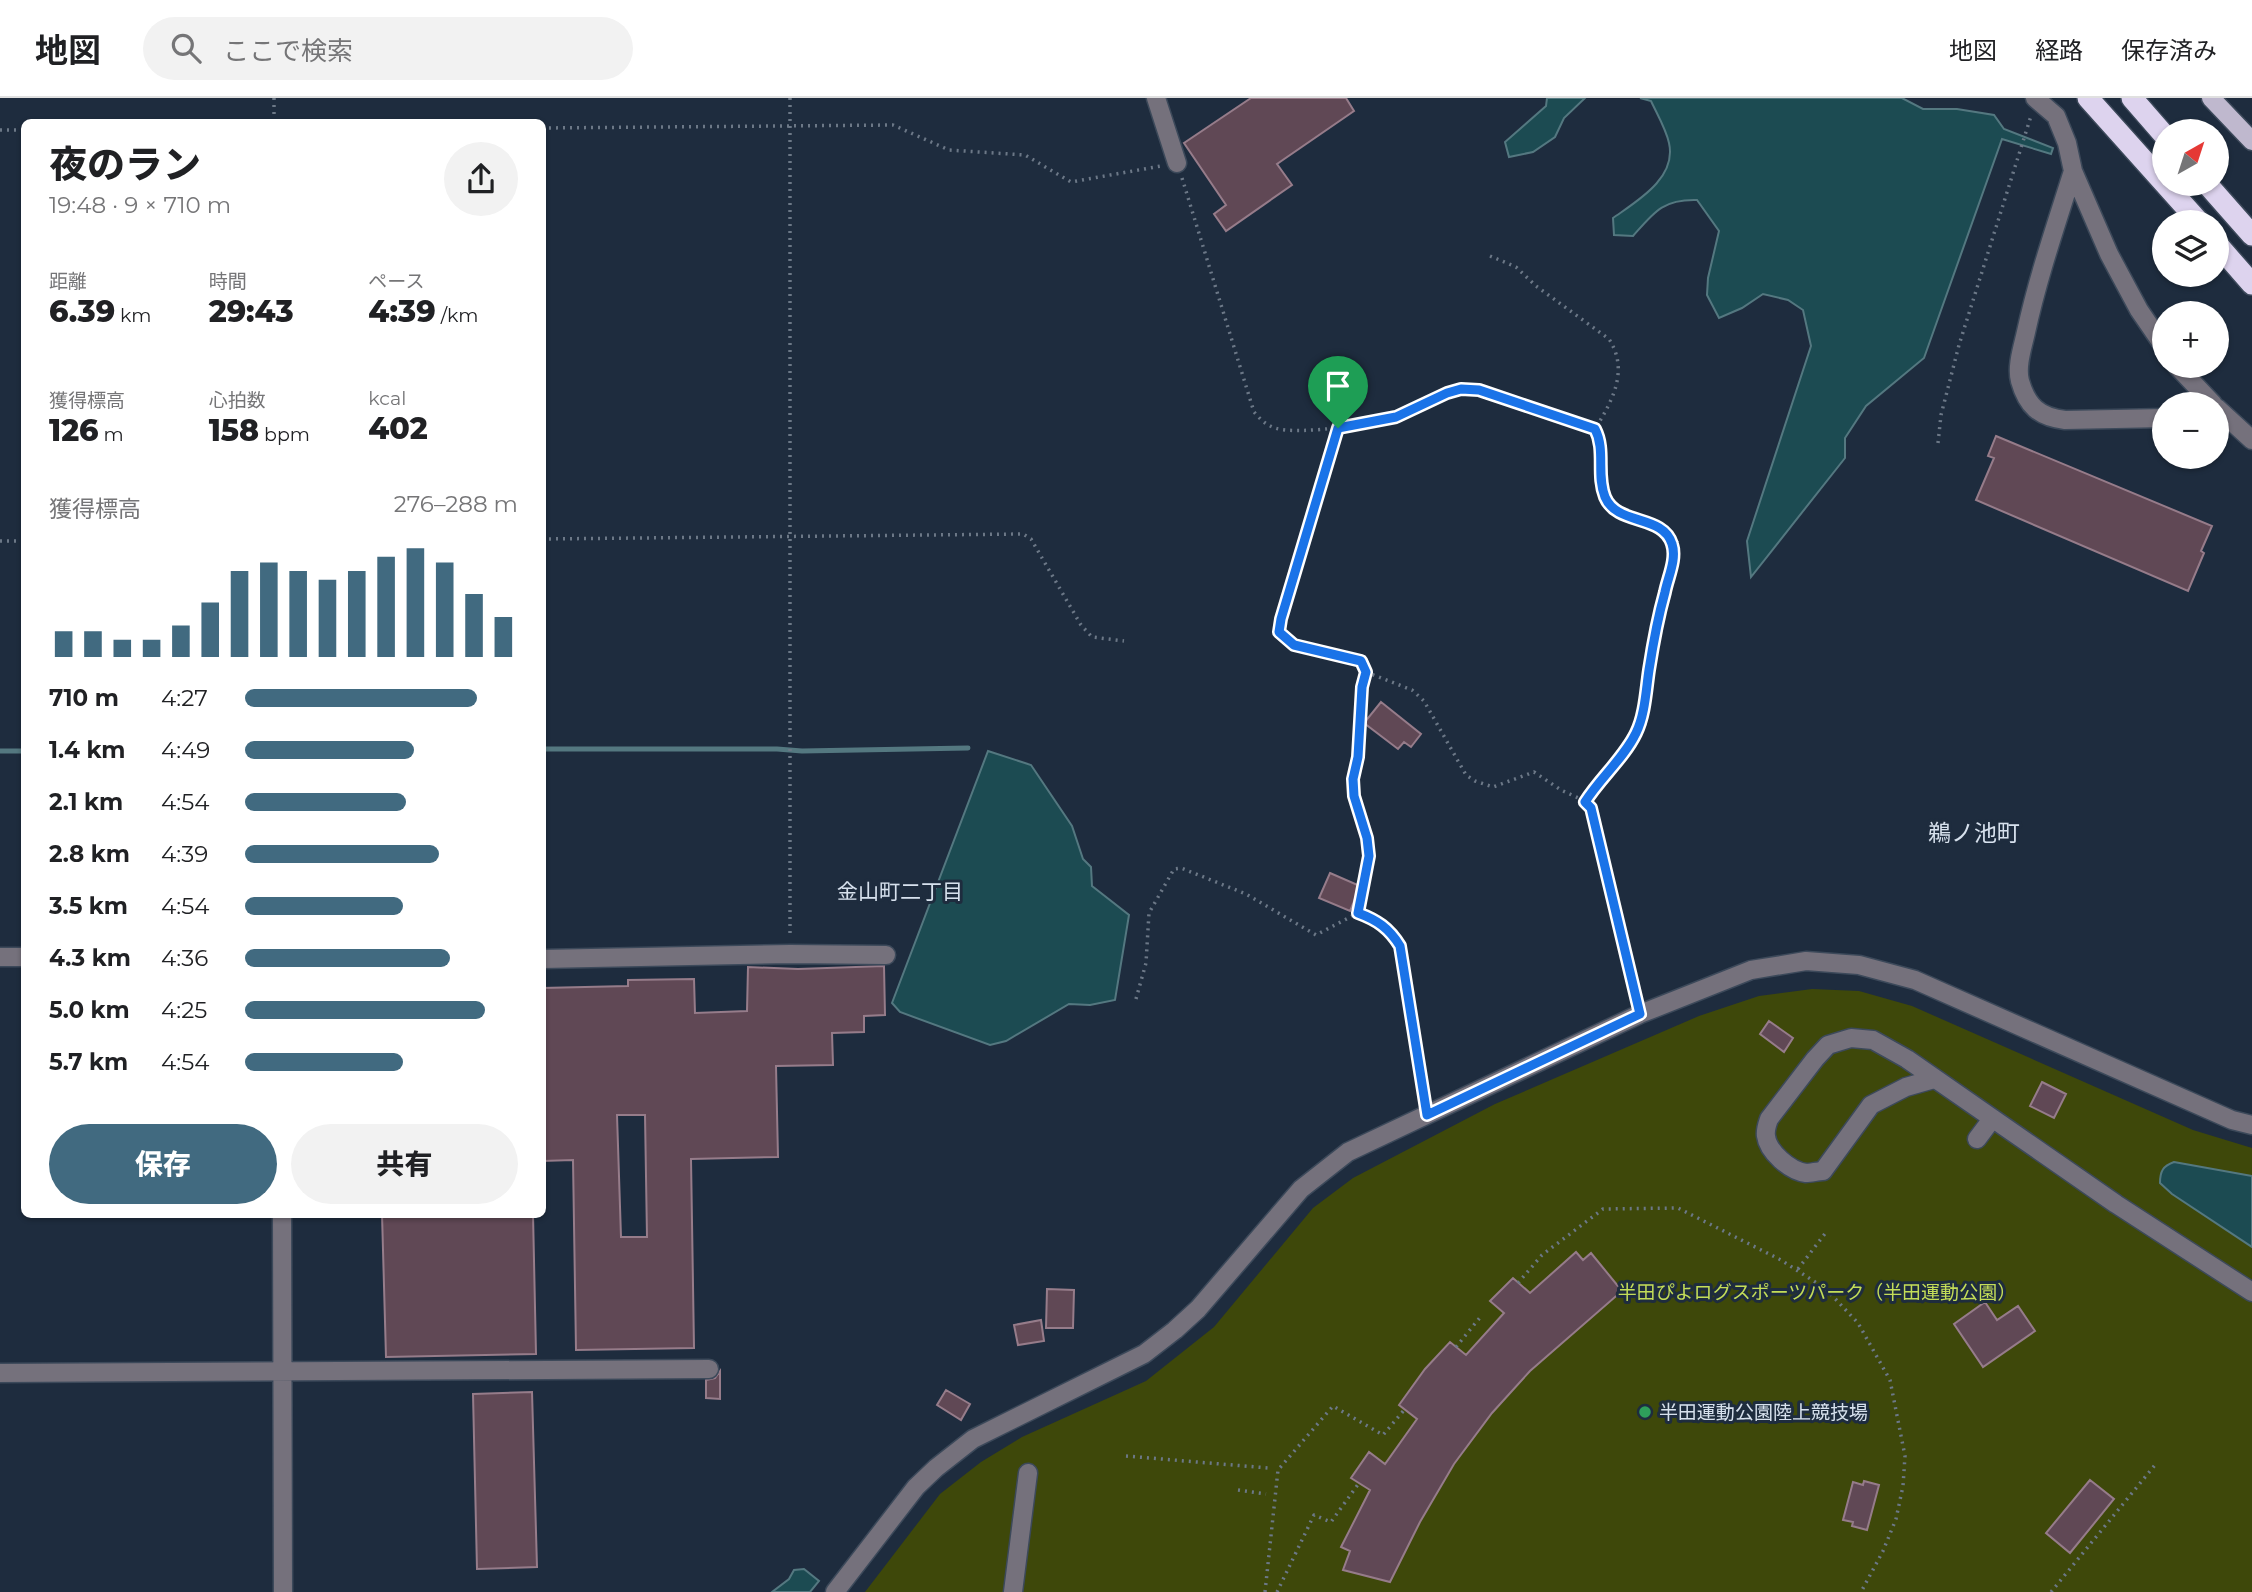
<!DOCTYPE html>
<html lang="ja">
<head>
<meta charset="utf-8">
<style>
	body { margin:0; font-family:Montserrat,"Noto Sans JP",sans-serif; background:#f2f2f2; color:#202124; height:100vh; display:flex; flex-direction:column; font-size:26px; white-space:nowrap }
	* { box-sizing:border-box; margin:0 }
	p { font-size:23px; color:#757577 }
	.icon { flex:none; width:38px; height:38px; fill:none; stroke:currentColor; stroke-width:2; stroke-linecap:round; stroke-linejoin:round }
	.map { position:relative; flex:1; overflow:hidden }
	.details { position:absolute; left:21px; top:21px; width:525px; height:1099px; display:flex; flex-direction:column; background:#fff; border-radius:10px; box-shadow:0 2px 5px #0004 }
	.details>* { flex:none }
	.needle { width:46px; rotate:39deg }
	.buttons { position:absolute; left:2152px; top:21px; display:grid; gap:14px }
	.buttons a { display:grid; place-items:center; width:77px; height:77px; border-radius:50%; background:#fff; box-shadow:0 2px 5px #0004; font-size:35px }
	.pin { position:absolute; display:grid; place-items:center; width:60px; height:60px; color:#fff; margin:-72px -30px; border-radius:50% 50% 50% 0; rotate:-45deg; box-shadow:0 0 7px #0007 }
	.pin .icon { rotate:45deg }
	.round { display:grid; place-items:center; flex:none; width:74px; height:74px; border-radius:37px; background:#f2f2f2 }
	.summary { display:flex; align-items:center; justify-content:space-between; height:119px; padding:0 28px }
	h1 { font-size:38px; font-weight:800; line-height:52px }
	.metrics { display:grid; grid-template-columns:repeat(3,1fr); gap:10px; height:119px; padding:7px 28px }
	.metrics div { display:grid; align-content:center }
	.metrics b { font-size:30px; font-weight:800 }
	.metrics small { font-size:19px; font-weight:400 }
	.metrics p { font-size:19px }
	.chart { height:196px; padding:14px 28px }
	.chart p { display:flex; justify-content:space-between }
	.chart svg { width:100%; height:126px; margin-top:7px; stroke:#416a80; stroke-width:6 }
	.cta { display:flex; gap:14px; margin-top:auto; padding:14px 28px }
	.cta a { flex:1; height:80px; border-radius:42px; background:#416a80; color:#fff; font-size:28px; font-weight:800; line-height:80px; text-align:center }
	.cta a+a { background:#f2f2f2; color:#202124 }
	ul { padding:0 28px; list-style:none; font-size:23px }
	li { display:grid; grid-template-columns:112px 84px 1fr; align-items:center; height:52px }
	li i { height:18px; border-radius:9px; background:#416a80 }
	header { display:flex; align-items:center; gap:42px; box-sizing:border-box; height:98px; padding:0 35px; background:#fff; border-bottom:2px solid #e0e0e0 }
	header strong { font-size:33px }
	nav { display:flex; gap:38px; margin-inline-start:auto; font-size:24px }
	.search { width:490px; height:63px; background:#f2f2f2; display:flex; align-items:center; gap:18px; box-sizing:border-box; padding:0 24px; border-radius:38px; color:#757577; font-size:26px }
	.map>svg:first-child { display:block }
</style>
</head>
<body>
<header>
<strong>地図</strong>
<div class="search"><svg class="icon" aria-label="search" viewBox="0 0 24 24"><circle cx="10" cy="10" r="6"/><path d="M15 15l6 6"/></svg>ここで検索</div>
<nav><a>地図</a><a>経路</a><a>保存済み</a></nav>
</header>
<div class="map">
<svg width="2252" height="1494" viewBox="0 0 2252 1494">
	<rect width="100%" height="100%" fill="#1e2c3e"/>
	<path fill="#3e480a" d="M1812,891L1859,893L1912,908L2193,1032L2252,1050V1494H865L940,1396L981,1364L1022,1339L1146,1283L1214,1229L1313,1110L1353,1080L1495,1006L1699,918L1759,898Z"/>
	<path fill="#1c4b52" stroke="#547880" stroke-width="2" d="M1547,0H1585L1564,20L1555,39L1533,54L1509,59L1505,44L1546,8Z
		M1640,0H1902L1923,11H1957L1994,17L2004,31L2053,50L2051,56L2002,41L1924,260L1866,308L1845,340V360L1751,479L1747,443L1811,248L1803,212L1788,202L1763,196L1742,210L1719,220L1707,197L1708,180L1719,133L1697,102C1663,101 1654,114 1633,138L1614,137L1613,120C1637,103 1677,80 1669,45C1666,31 1657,16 1651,3Z
		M988,653L1031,667L1072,728L1083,761L1091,769L1092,788L1129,817L1115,902L1090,907L1069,906L1006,943L990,947L900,914L892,905Z
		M2174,1064L2252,1078V1149L2172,1096L2160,1085C2160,1073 2163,1068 2174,1064Z
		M804,1471L819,1483L810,1494H772L789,1481L794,1472Z"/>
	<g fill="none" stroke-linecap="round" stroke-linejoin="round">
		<path stroke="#547880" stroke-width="5" d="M542,651H777L802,653L968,650
			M0,653H24"/>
	</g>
	<path fill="#604855" stroke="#967c8a" stroke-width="2" fill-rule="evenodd" d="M1251,0H1346L1354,13L1277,66L1292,87L1226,133L1214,116L1226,107L1184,45Z
		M1996,338L2212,428L2201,453L2204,455L2188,493L1976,402L1994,360L1988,358Z
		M1381,604L1421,636L1411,649L1404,644L1398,651L1364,625Z
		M1330,775L1360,788L1350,813L1319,800Z
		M884,868L885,917L864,918V934L832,935L833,967L776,968L778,1059L691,1061L694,1250L576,1252L573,1062L542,1063V890L628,888V882L694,881L695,915L747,913L748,869L798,871ZM617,1017H645L647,1139H621Z
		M1769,923L1793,940L1784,954L1760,936Z
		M2042,984L2066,996L2054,1020L2030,1008Z
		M382,1116H533L536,1256L386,1259Z
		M1576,1154L1583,1162L1591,1155L1622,1193L1530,1273L1492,1315L1454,1366L1420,1424L1390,1484L1343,1472L1350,1453L1341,1449L1370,1392L1351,1380L1369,1354L1385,1366L1417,1321L1399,1307L1425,1271L1450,1244L1466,1257L1504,1215L1490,1203L1513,1180L1530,1195Z
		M1047,1191L1074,1192L1073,1230H1046Z
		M1985,1204L1997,1222L2018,1208L2035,1233L1983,1269L1954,1226Z
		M1041,1222L1044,1243L1018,1247L1014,1227Z
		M720,1273V1301L706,1300V1282L715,1280Z
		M946,1292L970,1306L961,1322L937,1307Z
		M532,1294L537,1469L477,1471L473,1296Z
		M2090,1382L2114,1401L2070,1455L2046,1435Z
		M1864,1383L1879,1387L1867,1432L1852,1428L1853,1424L1843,1422L1853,1384L1863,1387Z"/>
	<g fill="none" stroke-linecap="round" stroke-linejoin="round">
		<g stroke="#3c495a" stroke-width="21">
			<path id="minor" d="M1156,0L1177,65
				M2035,0L2056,18L2067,45L2073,73L2109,156L2139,212L2165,250
				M2073,73C2056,127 2038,179 2026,234C2023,248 2016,268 2020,283C2027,308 2039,319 2065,322L2165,320
				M2177,268L2213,306
				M2217,310L2252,342
				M0,859H24
				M542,861L790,856L886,857
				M1934,981L1906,989L1871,1007L1823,1073C1818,1073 1811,1075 1806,1075C1790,1073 1768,1054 1766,1038C1765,1032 1767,1027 1769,1021L1815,961L1828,947L1851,940L1873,942L1907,961L2116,1106L2252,1194
				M1977,1041L1992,1021
				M282,1116L283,1494
				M0,1275L709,1271
				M835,1494L916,1389L936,1370L973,1341L1144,1256L1175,1232L1198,1211L1301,1091L1348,1054L1640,916L1751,872L1806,863L1859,867L1915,882L2232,1022L2252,1027
				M1013,1494L1028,1375"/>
		</g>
		<g stroke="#3c495a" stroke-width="21">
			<path id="major" d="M2211,0L2252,43"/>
		</g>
		<g stroke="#3c495a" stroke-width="24">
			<path id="highway" d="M2088,0L2199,124
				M2132,0L2165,38
				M2207,86L2252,137
				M2217,146L2252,186"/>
		</g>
		<path stroke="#6c7887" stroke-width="3.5" stroke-dasharray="2 5" stroke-linecap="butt" d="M274,0V24
			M790,0V838
			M542,30L893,27L949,52L1025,57L1071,84L1161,68
			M0,32H24
			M1182,80L1254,314C1260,321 1266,327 1275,330C1298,338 1385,325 1409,315C1437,302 1445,290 1479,292L1595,331C1606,352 1596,377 1605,399C1617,428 1662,416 1672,446C1677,461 1668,479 1665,494C1658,519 1653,546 1649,572C1646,592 1645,617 1636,635C1624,660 1600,680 1585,703L1591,710L1636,900
			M1490,158L1516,169L1536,188L1609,241C1629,272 1613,302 1595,331
			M1338,330L1281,521L1279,534L1294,547L1361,563L1366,574L1362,589L1358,659L1353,681L1354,698L1367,740L1369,758L1358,815C1377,822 1389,830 1400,848L1424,1000
			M1938,345L1941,317L1959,247L2031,18
			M542,441L1023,436L1031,441L1081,527L1092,539L1124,543
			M0,443H24
			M1366,574L1412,592L1424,603L1466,677L1475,683L1493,689L1534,674L1561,692L1585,703
			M1136,901L1146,865L1149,815L1174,771L1181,770L1246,796L1316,837L1358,815
			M1798,1171L1827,1133
			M1518,1185L1542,1157L1603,1111L1678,1110L1781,1162L1826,1191L1858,1225L1890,1282L1905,1358L1903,1388L1896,1421L1883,1453L1861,1494
			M1456,1249L1482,1217
			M1126,1358L1268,1370
			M1238,1392L1266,1396
			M1265,1494L1278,1372L1333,1308L1383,1337L1405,1311
			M1277,1494L1314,1417L1331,1424L1359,1385
			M2051,1494L2155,1367"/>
		<use href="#minor" stroke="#75717c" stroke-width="18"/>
		<use href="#major" stroke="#bfb8ce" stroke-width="18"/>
		<use href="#highway" stroke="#ddd3ee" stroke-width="21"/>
	</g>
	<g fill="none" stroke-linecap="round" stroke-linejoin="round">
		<g stroke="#fff" stroke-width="14">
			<path id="route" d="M1461,291L1479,292L1595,331C1606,352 1596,377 1605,399C1617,428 1663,416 1672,446C1677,461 1668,479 1665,494C1658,519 1653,546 1649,572C1646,592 1645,617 1636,635C1624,660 1600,680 1585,704L1591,710L1640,916L1427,1017L1400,848C1389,830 1377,822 1358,815L1369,758L1367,740L1354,698L1353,681L1358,659L1362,589L1366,574L1361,563L1294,547L1279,534L1281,521L1338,330L1396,319L1447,295Z"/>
		</g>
		<use href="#route" stroke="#1a73e8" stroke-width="9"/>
	</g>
	<circle fill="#2e9e5b" stroke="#1e2c3e" stroke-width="2.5" cx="1645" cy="1314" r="7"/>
	<g text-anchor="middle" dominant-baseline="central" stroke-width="6" stroke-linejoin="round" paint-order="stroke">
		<g font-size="19" fill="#c4dd58" stroke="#1e2c3e">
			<text x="1817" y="1194">半田ぴよログスポーツパーク（半田運動公園）</text>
		</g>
		<g font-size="19" fill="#d7e1ed" stroke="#1e2c3e" text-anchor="start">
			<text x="1659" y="1314">半田運動公園陸上競技場</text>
		</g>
		<g font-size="21" fill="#d7e1ed" stroke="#1e2c3e">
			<text x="900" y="793">金山町二丁目</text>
		</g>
		<g font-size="23" fill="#d7e1ed" stroke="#1e2c3e">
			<text x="1974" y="735">鵜ノ池町</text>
		</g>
	</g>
</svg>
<div class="buttons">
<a><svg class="needle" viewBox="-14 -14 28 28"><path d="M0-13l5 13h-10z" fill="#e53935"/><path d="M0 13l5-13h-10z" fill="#757577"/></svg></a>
<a><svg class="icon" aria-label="layers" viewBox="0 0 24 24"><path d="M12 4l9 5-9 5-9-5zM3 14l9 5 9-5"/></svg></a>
<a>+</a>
<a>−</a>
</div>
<div class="pin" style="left:1338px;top:330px;background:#1e9e55"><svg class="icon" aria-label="arrive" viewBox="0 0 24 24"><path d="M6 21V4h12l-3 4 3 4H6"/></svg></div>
<section class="details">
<div class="summary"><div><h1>夜のラン</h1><p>19:48 · 9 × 710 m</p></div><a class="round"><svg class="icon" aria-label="share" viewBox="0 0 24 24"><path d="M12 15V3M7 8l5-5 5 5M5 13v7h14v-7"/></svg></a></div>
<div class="metrics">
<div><p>距離</p><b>6.39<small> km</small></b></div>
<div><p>時間</p><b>29:43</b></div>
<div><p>ペース</p><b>4:39<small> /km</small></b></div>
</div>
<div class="metrics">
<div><p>獲得標高</p><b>126<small> m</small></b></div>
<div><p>心拍数</p><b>158<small> bpm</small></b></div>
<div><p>kcal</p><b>402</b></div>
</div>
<div class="chart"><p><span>獲得標高</span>276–288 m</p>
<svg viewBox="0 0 160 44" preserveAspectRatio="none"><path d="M5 44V35M15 44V35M25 44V38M35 44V38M45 44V33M55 44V25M65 44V14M75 44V11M85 44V14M95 44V17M105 44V14M115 44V9M125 44V6M135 44V11M145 44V22M155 44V30"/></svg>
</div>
<ul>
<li><b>710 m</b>4:27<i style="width:85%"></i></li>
<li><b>1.4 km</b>4:49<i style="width:62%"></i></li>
<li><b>2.1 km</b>4:54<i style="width:59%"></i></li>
<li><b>2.8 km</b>4:39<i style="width:71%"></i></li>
<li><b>3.5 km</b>4:54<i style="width:58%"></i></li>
<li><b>4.3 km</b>4:36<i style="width:75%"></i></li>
<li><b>5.0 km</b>4:25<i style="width:88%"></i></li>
<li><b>5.7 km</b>4:54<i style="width:58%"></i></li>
</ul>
<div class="cta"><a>保存</a><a>共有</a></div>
</section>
</div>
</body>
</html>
